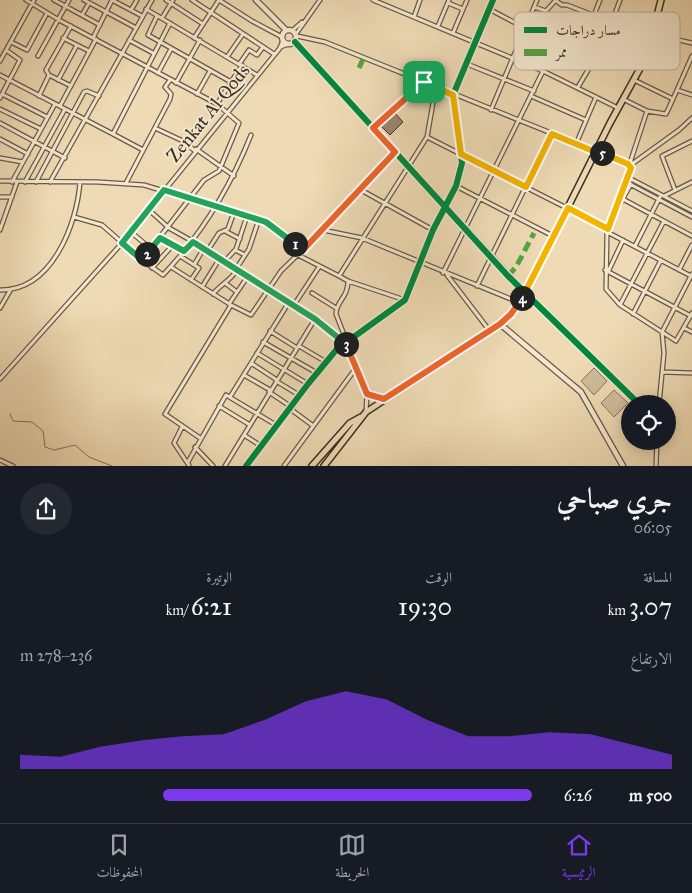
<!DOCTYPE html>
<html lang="ar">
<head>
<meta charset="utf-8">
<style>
	body { margin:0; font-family:"IM FELL Great Primer",Amiri,serif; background:#242831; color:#f1f3f6; direction:rtl; height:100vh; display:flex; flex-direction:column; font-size:19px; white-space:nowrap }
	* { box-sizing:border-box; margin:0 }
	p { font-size:16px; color:#9ea1a6 }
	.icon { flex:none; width:28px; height:28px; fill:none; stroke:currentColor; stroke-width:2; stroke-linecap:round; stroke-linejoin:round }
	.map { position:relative; height:466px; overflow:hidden; direction:ltr }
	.side { display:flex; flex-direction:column; background:#171b24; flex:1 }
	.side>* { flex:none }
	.tools { position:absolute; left:621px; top:395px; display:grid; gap:10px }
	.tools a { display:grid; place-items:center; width:55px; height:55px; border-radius:50%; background:#171b24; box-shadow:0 2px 12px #0003; font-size:25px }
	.pin { position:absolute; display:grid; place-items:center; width:42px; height:42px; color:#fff; margin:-21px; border-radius:10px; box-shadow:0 2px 8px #0006 }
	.km { position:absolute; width:25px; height:25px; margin:-12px; border-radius:50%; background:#222; color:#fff; font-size:14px; line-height:25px; text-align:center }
	.round { display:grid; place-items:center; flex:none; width:52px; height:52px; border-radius:26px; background:#242831 }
	.head { display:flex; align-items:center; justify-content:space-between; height:85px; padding:0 20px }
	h1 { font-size:28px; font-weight:600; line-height:38px }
	.figures { display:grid; grid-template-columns:repeat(3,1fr); gap:8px; height:85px; padding:5px 20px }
	.figures div { display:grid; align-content:center }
	.figures b { font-size:25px; font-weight:600 }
	.figures small { font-size:14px; font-weight:400 }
	.figures p { font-size:14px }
	.chart { height:140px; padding:10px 20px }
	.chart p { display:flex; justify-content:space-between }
	.chart svg { width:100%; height:90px; margin-top:5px; fill:#7c3aed; opacity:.7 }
	ul { padding:0 20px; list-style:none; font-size:16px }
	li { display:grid; grid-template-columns:80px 60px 1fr; align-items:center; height:38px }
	li i { height:12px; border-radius:6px; background:#7c3aed }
	.menu { display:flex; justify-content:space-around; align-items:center; height:70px; border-top:1px solid #363941; background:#171b24; font-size:14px; color:#9ea1a6 }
	.menu a { display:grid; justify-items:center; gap:2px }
	.menu .selected { color:#7c3aed }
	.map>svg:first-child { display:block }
</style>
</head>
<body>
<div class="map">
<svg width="692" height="466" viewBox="0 0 692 466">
	<rect width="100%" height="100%" fill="#eedab4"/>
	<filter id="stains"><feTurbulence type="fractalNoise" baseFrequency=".004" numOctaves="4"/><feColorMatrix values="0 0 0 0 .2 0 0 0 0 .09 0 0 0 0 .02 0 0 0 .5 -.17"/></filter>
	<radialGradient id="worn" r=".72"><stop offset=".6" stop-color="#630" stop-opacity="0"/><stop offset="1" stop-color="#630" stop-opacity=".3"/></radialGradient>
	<path fill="#d0bd9c" stroke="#867660" d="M594,368L607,381L594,395L581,381Z
		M614,390L628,403L614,417L601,403Z"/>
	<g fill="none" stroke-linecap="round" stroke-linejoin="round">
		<path stroke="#82725d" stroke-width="1" d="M10,414L13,421L32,422L43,431L45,447L54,450L75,445L89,457L112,466"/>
	</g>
	<path fill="#98876f" stroke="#3b2e24" d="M395,113L403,122L390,135L381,126Z"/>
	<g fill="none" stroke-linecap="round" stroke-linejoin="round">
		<g stroke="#685948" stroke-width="5.5">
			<path id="minor" d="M26,0L59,20L217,104L239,123L219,171L204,180L142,260
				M54,0L100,25
				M84,0L136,28
				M112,0L142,16
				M166,0L203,24
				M192,0L274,54
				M219,0L252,21L282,37
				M373,0L543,71L618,108
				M555,0L562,5H567L611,22
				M448,3L463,9
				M534,7L546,11L555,1
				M146,9L257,75
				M489,9L559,46
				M131,10L137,0
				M82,15L89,3
				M594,15L600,0
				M157,16L148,35L231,82
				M414,17L420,0
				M599,17L590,42L601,47
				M162,18L173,0
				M71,26L46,70L49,75L71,86
				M438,26L449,0
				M293,30L302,22
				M453,33L467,0
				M296,34L320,0
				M653,34L692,43
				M297,36L325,42L628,164
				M63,38L89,51
				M93,38L112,0
				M194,38L219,0
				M570,39L588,47L592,44
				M129,40L153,53
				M11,42L27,50L47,13
				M280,47L289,44
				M38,56L69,0
				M227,57L243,34
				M0,61L34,0
				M240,63L249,50L257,55L263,47
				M467,64L534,91
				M158,73L171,49
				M0,75L113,134L170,23
				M58,80L77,45
				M634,80L673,99L666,114L647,111
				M176,83L200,40
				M578,87L604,43L620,0
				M677,90L692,56
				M2,94L47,117
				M197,94L210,71
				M39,96L49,75
				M531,96L586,120
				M0,98L20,60L6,50
				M623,99L647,111L630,163
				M673,99L677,90L692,95
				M217,104L242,65
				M60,106L96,39
				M0,109L41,129
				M491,110L537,0
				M0,123L65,158
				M155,128L183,141L195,151
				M373,128L424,82
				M113,134L143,150
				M427,137L608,229
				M0,139L28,154
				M576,144L596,97
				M196,149L234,176
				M0,158L23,162
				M627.5 165a2.5 2.5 0 1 1 5 0a2.5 2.5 0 1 1-5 0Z
				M632,164L679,130L692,118
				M631,168L607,232L606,289L620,305L676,341L692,313
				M629,178L692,211
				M0,181L98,182L144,185L266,222L303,250
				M12,182L55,104
				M25,182L65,109
				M36,182L84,92L87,91L99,96
				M50,182L152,0
				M626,182L692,217
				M126,183L170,99L171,94L165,87L170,80
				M456,186L553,236
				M361,190L433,230
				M675,190L662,156L692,141
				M664,196L692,182
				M0,197H12
				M619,197L692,236
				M617,209L631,184
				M149,210L169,228L208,250L315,319L346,344
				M74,217L102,225L142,260L163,275C202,234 230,188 251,135
				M0,230L17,182
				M323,230L362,238L518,302
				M225,231L240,239
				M131,232L151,249
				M607,232L691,276
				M161,238L184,251
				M635,246L660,197
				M208,250L219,233L228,229L234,212
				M235,250L245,255
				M298,255L339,276
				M180,256L199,268L191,280
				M225,261L236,249L247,216
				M194,265L204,248
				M171,267L231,305L251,315L281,271L323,230L395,152
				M152,268L173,245
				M236,269L249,249L259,219
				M605,270L691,316
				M679,270L692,245
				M608,272L623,240
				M443,273L543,71L559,46L572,37L582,11
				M447,275L489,330
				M348,281L405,300
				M225,283L237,292
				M477,286L551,135
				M202,287L220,258
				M0,290C52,291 77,224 80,182
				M312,293L336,308
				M525,293L639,404
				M213,294C221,284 230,281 237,270
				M229,304L248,276
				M294,305L319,267
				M620,305L664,221
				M0,308L11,289
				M633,314L661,260
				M684,328L692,332
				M270,331L297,348
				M263,342L317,373
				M299,346L326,362
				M257,353L308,384
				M251,363L277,380
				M662,372L692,373
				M244,375L270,390
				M0,379L122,243L280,48L283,40
				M276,381L299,395
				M269,392L290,406
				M367,394L384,399
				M230,397L289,302
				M659,404L664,353L662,332L692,274
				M219,406L250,425
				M289,408L312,425
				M366,412L367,394L336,314C336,301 348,298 348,281L339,276L427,137L436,86
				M182,427L174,443L188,464
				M244,435L261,446
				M200,438L165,414L231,305
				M195,447L213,466
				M0,460L13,466
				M189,466L188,462L226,395L276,425
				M225,466L315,319
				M246,466L308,384L337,349L405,300L433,230L456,186L462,163L453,95L493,0
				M284,466L356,368
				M656,466L657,441"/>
		</g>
		<g stroke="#685948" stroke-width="7">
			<path id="tertiary" d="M256,0L286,30
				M282 37a7 7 0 1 1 14 0a7 7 0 1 1-14 0Z
				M295,42L525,293
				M500,324L581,392L623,466"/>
		</g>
		<g stroke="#3b2e24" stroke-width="8">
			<path id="primary" d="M312,466L350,423L361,417
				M324,466L366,412L500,324L511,314L525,293L610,123L643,63L649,47L661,0"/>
		</g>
		<use href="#minor" stroke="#f4e7ce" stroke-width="3"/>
		<use href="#tertiary" stroke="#f4e7ce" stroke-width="4.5"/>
		<use href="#primary" stroke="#eedab4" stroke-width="5"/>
		<path stroke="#54a442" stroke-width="5" stroke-dasharray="10 5" stroke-linecap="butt" d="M359,68L364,57
			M508,276L516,267L534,233"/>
		<g stroke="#f4e7ce" stroke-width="9">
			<path id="cycleway" d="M295,42L508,276L639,404
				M246,466L308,384L337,349L405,300L433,230L456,186L462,163L453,95L493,0"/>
		</g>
		<use href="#cycleway" stroke="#00873e" stroke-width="6"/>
	</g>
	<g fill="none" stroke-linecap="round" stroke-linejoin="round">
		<g stroke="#fff" stroke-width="10">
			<path id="split-1" d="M295,244L303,250L395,152L373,128L424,82"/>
		</g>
		<g stroke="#fff" stroke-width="10">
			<path id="split-2" d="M147,254L142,260L122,243L164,190L266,222L295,244"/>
		</g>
		<g stroke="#fff" stroke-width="10">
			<path id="split-3" d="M147,254L160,238L184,251L193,242L315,319L346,344"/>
		</g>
		<g stroke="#fff" stroke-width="10">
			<path id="split-4" d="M346,344L367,394L384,399L500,324L511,314L522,298"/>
		</g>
		<g stroke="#fff" stroke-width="10">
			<path id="split-5" d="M522,298L568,208L608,229L631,168L628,164L602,153"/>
		</g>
		<g stroke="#fff" stroke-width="10">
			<path id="split-6" d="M424,82L453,95L461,154L526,187L552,134L593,151L602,153"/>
		</g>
		<use href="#split-1" stroke="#f0652b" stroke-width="6"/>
		<use href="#split-2" stroke="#22a559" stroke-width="6"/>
		<use href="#split-3" stroke="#22a559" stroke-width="6"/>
		<use href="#split-4" stroke="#f0652b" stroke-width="6"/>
		<use href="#split-5" stroke="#f5b400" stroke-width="6"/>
		<use href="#split-6" stroke="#f5b400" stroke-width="6"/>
	</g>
	<g text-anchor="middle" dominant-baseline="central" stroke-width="4" stroke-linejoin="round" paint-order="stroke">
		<g font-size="19" fill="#3b2e24" stroke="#f4e7ce">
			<text transform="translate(208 113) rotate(-51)">Zenkat Al Qods</text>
		</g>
	</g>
	<rect x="514" y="12" width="166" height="58" rx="8" fill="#f4e7ce" stroke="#bcb09b" stroke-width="1"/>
	<rect x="524" y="27" width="23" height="6" fill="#00873e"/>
	<rect x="524" y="49" width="23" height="7" fill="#54a442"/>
	<g font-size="14" fill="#3b2e24">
		<text x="556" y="35">مسار دراجات</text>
		<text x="556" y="57">ممر</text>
	</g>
	<rect width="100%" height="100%" filter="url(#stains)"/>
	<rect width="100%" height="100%" fill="url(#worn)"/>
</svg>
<div class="tools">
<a><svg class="icon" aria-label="locate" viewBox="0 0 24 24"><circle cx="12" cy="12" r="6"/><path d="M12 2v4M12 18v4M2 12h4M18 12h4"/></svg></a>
</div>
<div class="pin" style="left:424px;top:82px;background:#1e9e55"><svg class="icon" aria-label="arrive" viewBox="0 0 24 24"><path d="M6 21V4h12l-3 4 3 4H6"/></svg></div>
<b class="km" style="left:295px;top:244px">1</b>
<b class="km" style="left:147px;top:254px">2</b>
<b class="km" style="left:346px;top:344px">3</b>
<b class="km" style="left:522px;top:298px">4</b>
<b class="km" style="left:602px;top:153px">5</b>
</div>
<section class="side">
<div class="head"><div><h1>جري صباحي</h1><p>06:05</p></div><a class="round"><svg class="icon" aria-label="share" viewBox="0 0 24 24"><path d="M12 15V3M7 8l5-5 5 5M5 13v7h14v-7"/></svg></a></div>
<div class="figures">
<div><p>المسافة</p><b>3.07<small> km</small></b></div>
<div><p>الوقت</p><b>19:30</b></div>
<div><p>الوتيرة</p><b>6:21<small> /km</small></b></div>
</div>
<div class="chart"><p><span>الارتفاع</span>236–278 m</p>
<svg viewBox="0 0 160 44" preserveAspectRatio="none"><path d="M0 44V37L10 38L20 33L30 30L40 28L50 27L60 20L70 11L80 6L90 10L100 20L110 28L120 28L130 26L140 27L150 32L160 37V44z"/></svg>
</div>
<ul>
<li><b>500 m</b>6:26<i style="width:72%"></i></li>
</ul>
</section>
<nav class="menu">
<a class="selected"><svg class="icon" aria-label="home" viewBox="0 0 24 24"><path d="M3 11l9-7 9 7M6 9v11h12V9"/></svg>الرئيسية</a>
<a><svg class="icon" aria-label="map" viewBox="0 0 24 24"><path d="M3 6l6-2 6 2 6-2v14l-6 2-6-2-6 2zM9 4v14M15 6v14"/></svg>الخريطة</a>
<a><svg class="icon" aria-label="saved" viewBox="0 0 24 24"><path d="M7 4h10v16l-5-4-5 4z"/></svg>المحفوظات</a>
</nav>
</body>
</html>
